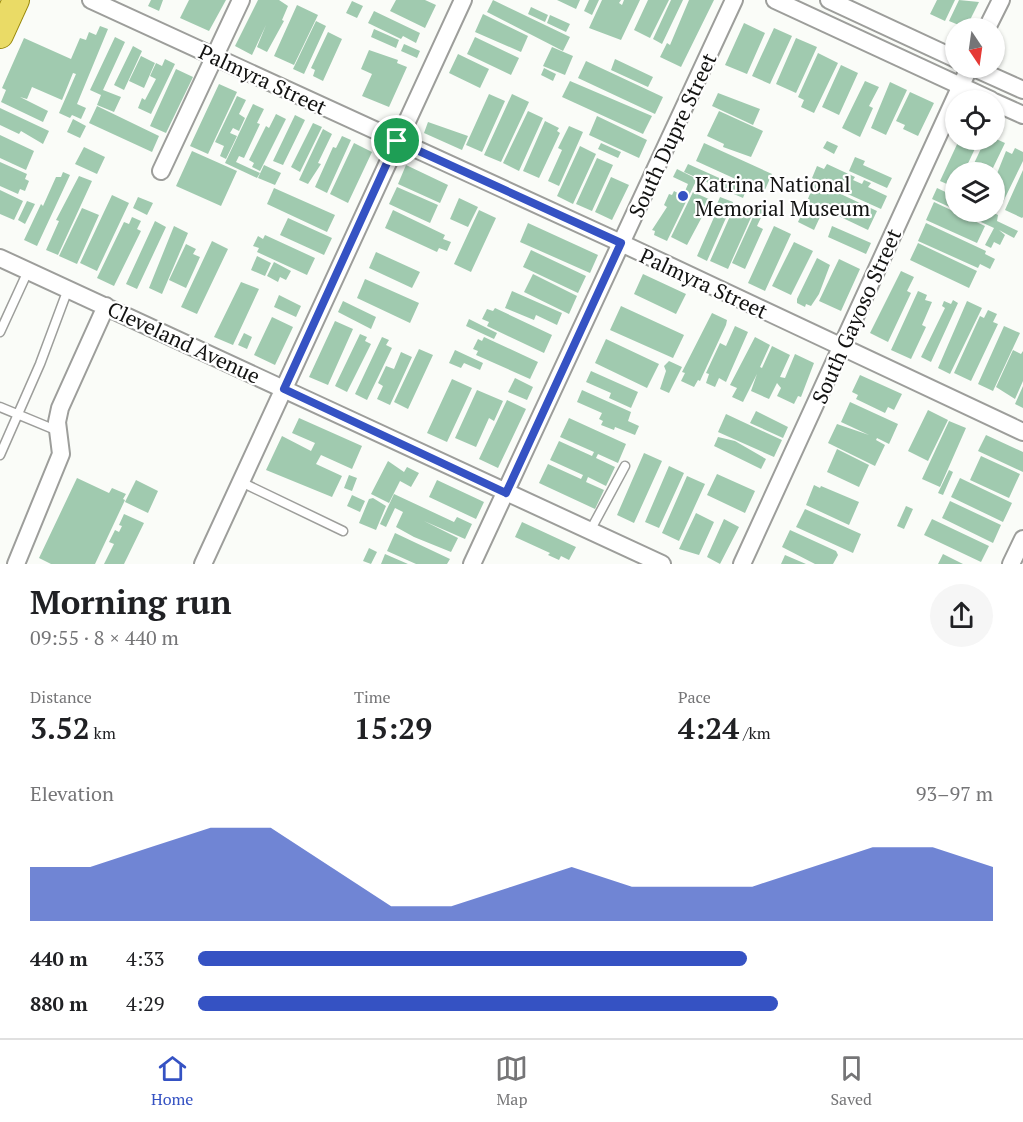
<!DOCTYPE html>
<html lang="en">
<head>
<meta charset="utf-8">
<style>
	body { margin:0; font-family:"PT Serif",serif; background:#f6f6f6; color:#202124; height:100vh; display:flex; flex-direction:column; font-size:22px; white-space:nowrap }
	* { box-sizing:border-box; margin:0 }
	p { font-size:20px; color:#757577 }
	.icon { flex:none; width:33px; height:33px; fill:none; stroke:currentColor; stroke-width:2; stroke-linecap:round; stroke-linejoin:round }
	.map { position:relative; height:564px; overflow:hidden }
	.sheet { display:flex; flex-direction:column; background:#fff; flex:1 }
	.sheet>* { flex:none }
	.needle { width:39px; rotate:167deg }
	.buttons { position:absolute; left:945px; top:18px; display:grid; gap:12px }
	.buttons a { display:grid; place-items:center; width:60px; height:60px; border-radius:50%; background:#fff; box-shadow:0 2px 4px #0004; font-size:30px }
	.pin { position:absolute; display:grid; place-items:center; width:51px; height:51px; color:#fff; margin:-26px; border:3px solid #fff; border-radius:50%; box-shadow:0 2px 6px #0007 }
	.round { display:grid; place-items:center; flex:none; width:63px; height:63px; border-radius:32px; background:#f6f6f6 }
	.headline { display:flex; align-items:center; justify-content:space-between; height:102px; padding:0 30px }
	h1 { font-size:33px; font-weight:800; line-height:45px }
	.metrics { display:grid; grid-template-columns:repeat(3,1fr); gap:9px; height:102px; padding:6px 30px }
	.metrics div { display:grid; align-content:center }
	.metrics b { font-size:30px; font-weight:800 }
	.metrics small { font-size:16px; font-weight:400 }
	.metrics p { font-size:16px }
	.chart { height:168px; padding:12px 30px }
	.chart p { display:flex; justify-content:space-between }
	.chart svg { width:100%; height:108px; margin-top:6px; fill:#3552c3; opacity:.7 }
	ul { padding:0 30px; list-style:none; font-size:20px }
	li { display:grid; grid-template-columns:96px 72px 1fr; align-items:center; height:45px }
	li i { height:15px; border-radius:8px; background:#3552c3 }
	.menu { display:flex; justify-content:space-around; align-items:center; height:84px; border-top:2px solid #e0e0e0; background:#fff; font-size:16px; color:#757577 }
	.menu a { display:grid; justify-items:center; gap:3px }
	.menu .active { color:#3552c3 }
	.map>svg:first-child { display:block }
</style>
</head>
<body>
<div class="map">
<svg width="1023" height="564" viewBox="0 0 1023 564">
	<rect width="100%" height="100%" fill="#fafcf8"/>
	<path fill="#a0caaf" d="M151,0H163L159,11L148,6Z
		M189,0H226L209,31L180,18Z
		M258,0H279L288,6L282,20L284,21L267,52L257,47L266,25L252,55L235,46Z
		M396,0H425L436,5L425,28L390,11Z
		M493,0L570,37L563,51L487,12Z
		M557,0H580L576,9Z
		M589,0H599L592,15L584,11Z
		M602,0H621L619,3L622,5L624,0H640L621,40L589,28Z
		M648,0H669L650,38L634,30Z
		M671,0H683L662,44L653,39Z
		M689,0H714L681,67L660,57L667,43L670,45Z
		M937,0H955L945,21L930,14Z
		M959,0L979,2L966,28L949,21Z
		M352,1L363,6L357,18L346,13Z
		M297,5L318,15L294,65L274,56Z
		M531,7L548,15L545,22L528,14Z
		M374,11L420,33L416,43L403,36L401,39L368,23Z
		M483,14L528,36L521,52L475,32Z
		M550,15L570,24L566,32L547,23Z
		M316,21L326,26L304,74L293,69Z
		M744,23L765,33L747,74L725,65Z
		M100,26L108,29L77,104L86,108L81,119L72,115L70,118L59,113L76,74L73,73L62,100L32,87L27,99L20,97L48,111L43,122L1,102L6,90L2,88L24,38L71,59L80,38L86,40L89,32L96,35Z
		M774,28L792,36L770,84L752,76Z
		M374,29L399,40L396,48L371,37Z
		M328,32L342,39L323,81L313,76L315,70L311,68Z
		M115,37L125,42L103,90L121,97L114,112L97,105L101,95L90,90Z
		M475,37L519,58L511,75L467,54Z
		M796,38L817,47L796,93L776,84Z
		M404,44L420,51L417,58L401,51Z
		M133,46L142,51L124,90L114,85Z
		M552,47L573,56L565,75L543,66Z
		M369,50L398,60L397,63L407,67L389,107L362,96L372,74L361,69Z
		M818,53L838,63L814,113L801,107L804,100L798,97Z
		M458,54L489,69L480,88L449,73Z
		M141,56L155,63L144,88L129,81Z
		M165,59L175,64L151,114L138,108L142,98L145,100L156,79L150,76L156,63L162,66Z
		M615,59L653,77L648,87L611,70Z
		M586,61L663,97L655,114L578,78Z
		M841,65L858,73L839,115L822,107Z
		M544,68L556,74L553,81L541,75Z
		M176,69L193,77L166,133L150,126Z
		M570,81L652,116L643,134L562,97Z
		M865,81L879,87L869,106L873,108L860,137L842,128Z
		M890,82L907,90L886,135L871,128Z
		M219,84L237,92L208,154L190,146Z
		M910,92L934,103L918,136L903,129L905,125L896,121Z
		M718,93L760,109L753,125L712,106Z
		M489,94L505,101L482,152L466,145Z
		M512,94L529,102L501,162L484,155Z
		M237,96L246,100L239,114L245,118L239,131L233,128L230,133L237,136L226,159L220,156L224,146L215,142Z
		M253,104L264,109L257,123L260,124L244,158L239,156L236,162L260,173L257,178L225,163Z
		M97,106L159,136L152,152L89,123Z
		M0,108L49,131L43,144L21,131L19,134L0,125Z
		M528,111L543,118L519,171L503,163Z
		M719,111L763,131L751,157L723,147L724,144L707,136Z
		M276,114L286,119L260,171L252,167L254,163L249,160L266,126L269,128Z
		M295,115L305,120L283,165L273,161Z
		M597,116L647,140L639,158L589,135Z
		M73,119L86,126L80,138L67,132Z
		M545,121L559,128L557,131L560,133L539,178L523,171Z
		M428,122L468,136L462,150L424,133Z
		M313,123L322,127L300,172L291,167Z
		M569,126L583,132L559,186L548,181L562,150L558,148Z
		M323,129L332,134L318,163L321,164L308,184L299,180Z
		M0,135L34,151L26,170L0,158Z
		M342,136L351,140L327,193L315,187L333,147L336,148Z
		M994,138L1005,143L991,172H970L985,140Z
		M959,140H979L964,172H956V188L940,181Z
		M827,141L838,146L834,154L823,148Z
		M354,143L372,152L348,203L330,194Z
		M601,143L621,152L618,158L598,149Z
		M704,143L772,174L764,192L696,161Z
		M580,146L596,154L573,204L557,196Z
		M84,147L105,157L97,174L75,164Z
		M1015,148L1023,152V161L1003,202L994,198V181L1006,151L1012,154Z
		M192,151L237,171L221,206L176,186Z
		M855,157L865,161L863,165L892,178L887,188L849,171Z
		M597,158L613,165L592,211L576,204Z
		M0,162L27,174L25,179L29,181L25,191L20,189L18,194L0,186Z
		M688,164L746,190L743,198L684,172Z
		M827,164L855,177L853,180L862,184L864,180L871,183L868,187L887,196L881,209L812,178L817,166L824,169Z
		M264,165L281,173L275,185L258,178Z
		M406,165L448,185L440,203L398,184Z
		M677,169L697,179L667,241L654,235L655,231L652,230L667,207L664,205L669,194L672,195L674,191L683,196L688,184L673,177Z
		M1023,170V217L1022,218L1005,210Z
		M63,172L70,175L37,246L24,240L41,204L43,206L56,177H61Z
		M79,176L92,181L58,255L46,250L59,221L56,220Z
		M611,177L629,185L612,220L595,212Z
		M815,182L877,211L868,230L807,201Z
		M397,187L438,205L430,223L389,204Z
		M274,188L335,215L327,232L267,204Z
		M937,188L956,197V210L932,199Z
		M0,190L23,201L14,220L0,214Z
		M693,192L711,200L687,245L671,237Z
		M112,195L129,203L97,271L80,263Z
		M138,197L153,203L147,215L133,208Z
		M720,197L733,202L707,261L697,256L715,215L713,214Z
		M459,198L478,207L468,227L450,219Z
		M27,201L35,204L25,224L18,220Z
		M934,202L985,226L977,243L926,220Z
		M994,202L999,204L994,213L998,215L997,221L1018,231L1014,238L999,230L1005,235L1000,245L994,242L991,248L985,245L994,228L959,212H994Z
		M735,205L753,213L728,269L710,261Z
		M758,206L765,209L757,226L763,229L745,269L732,263Z
		M82,208L99,215L77,264L59,256Z
		M804,209L820,217L814,230L798,222Z
		M393,210L445,235L443,239L451,242L447,251L439,248L437,252L385,228Z
		M479,210L496,218L471,272L454,264Z
		M132,217L141,221L137,229L141,231L114,286L97,278L124,222L129,224Z
		M288,218L332,238L324,255L280,235Z
		M155,221L166,227L137,289L126,284Z
		M528,223L598,255L590,273L520,242Z
		M926,223L986,251L985,254L995,259L990,269L980,264L978,268L918,241Z
		M174,226L188,233L162,294L149,288Z
		M774,226L791,234L765,291L748,283Z
		M832,226L871,243L866,254L828,237Z
		M265,235L315,258L307,275L257,252L259,248L253,246L258,236L263,239Z
		M212,241L228,249L197,314L181,307Z
		M794,242L813,251L791,295L772,286Z
		M918,243L977,271L969,288L910,260Z
		M186,244L196,249L193,254L200,257L186,288L169,280Z
		M531,250L586,276L578,293L523,267Z
		M376,252L420,272L412,288L369,268Z
		M257,256L271,263L265,276L251,270Z
		M817,258L830,265L819,294L811,306L806,304L805,307L797,303V299Z
		M839,259L860,269L841,311L819,301Z
		M274,262L291,271L286,280L280,277L278,282L267,276Z
		M901,271L914,277L907,291L911,293L888,342L870,333Z
		M533,274L577,296L569,314L524,292Z
		M643,274L686,294L676,314L634,294Z
		M365,279L419,303L410,323L357,298Z
		M241,282L259,289L233,345L214,337Z
		M512,291L562,313L557,325L536,315L534,320L505,308Z
		M918,291L927,295L925,300L932,302L922,325L926,327L911,359L891,350Z
		M279,295L301,306L296,317L274,307Z
		M953,300L958,303L931,362L921,357L945,308L942,306L944,301L951,304Z
		M343,301L376,317L371,329L338,312Z
		M967,301L982,308L950,374L938,368Z
		M621,306L684,335L673,358L610,330Z
		M495,308L552,335L544,353L487,326L489,322L482,319L487,309L493,311Z
		M988,310L997,314L993,322L998,324L971,381L954,373L980,316L984,318Z
		M712,313L727,320L726,325L700,381L698,380L694,387L681,381L685,373L682,372Z
		M272,317L293,327L275,365L254,355Z
		M469,319L497,333L494,339L466,326Z
		M335,321L353,329L328,385L309,377Z
		M735,326L748,332L726,382L719,378L715,387L706,383L709,374L706,373L720,343L726,346Z
		M1004,326L1020,333L993,391L978,384Z
		M244,333L252,337L247,349L238,345Z
		M360,334L367,337L365,341L371,344L347,392L335,386Z
		M382,337L389,340L386,345L392,348L367,400L355,394Z
		M484,337L538,362L530,379L476,355L478,351L473,349L478,339L482,341Z
		M755,337L770,345L760,367L762,368L772,346L790,355L780,377L785,378L795,354L814,363L801,397L798,396L794,404L777,396L781,388L777,383L769,399L751,391L757,374L743,402L732,397L737,388L730,385Z
		M606,339L659,364L647,388L595,363Z
		M419,349L433,355L408,409L394,402Z
		M455,350L483,363L480,370L464,363L461,368L449,363Z
		M1013,350L1021,354L1023,351V381L1015,399L996,387Z
		M401,352L412,357L390,405L377,399L383,386L378,383L386,366L394,369Z
		M669,361L682,367L669,393L660,389L666,371L664,366Z
		M591,371L638,392L631,408L609,398L611,393L586,382Z
		M860,375L902,394L894,410L888,407L885,413L856,399L858,395L852,392Z
		M515,378L533,387L527,400L508,392Z
		M452,379L472,388L447,442L427,433Z
		M1023,386V408L1015,404Z
		M477,390L503,401L494,421L489,418L476,447L455,438Z
		M582,390L631,412L628,421L639,426L635,435L615,427L614,430L601,425L603,421L599,419L602,413L577,402Z
		M507,400L526,409L498,468L479,459Z
		M850,402L898,424L889,444L877,438L876,440L885,445L875,466L828,443L837,424L869,435L841,422Z
		M928,410L948,420L928,461L908,451Z
		M756,411L788,427L783,438L750,423Z
		M726,414L782,440L774,457L718,432Z
		M299,418L362,446L352,469L321,455L316,464L342,476L332,497L266,470L282,436L311,451L315,443L292,433Z
		M569,418L626,444L618,463L598,454L596,458L615,467L606,486L588,477L586,482L604,490L595,509L539,483L548,464L581,479L583,475L550,460L559,441L592,456L594,452L560,437Z
		M949,421L966,428L940,487L922,479Z
		M986,435L1023,452V472L978,451Z
		M718,437L735,441L766,459L761,469L714,446Z
		M837,449L869,465L859,487L827,472Z
		M644,453L662,461L634,523L617,515Z
		M981,456L1020,474L1009,498L970,480Z
		M388,461L404,472L407,467L419,473L411,487L400,481L389,503L371,494Z
		M669,466L684,473L659,528L645,522Z
		M949,470L953,472L943,495L938,493Z
		M717,474L755,491L745,513L707,495Z
		M349,475L357,478L352,491L344,488Z
		M687,476L705,484L679,541L662,533Z
		M77,478L109,493L112,488L126,494L123,499L125,500L95,564H51L39,558Z
		M960,478L1012,503L1003,522L951,497Z
		M136,480L158,491L148,513L125,502Z
		M437,480L484,502L476,519L429,497Z
		M814,485L820,488L821,486L859,502L849,525L806,505Z
		M394,494L454,522L457,517L472,524L465,539L424,521L458,538L451,552L414,537L396,527L403,512L395,508L386,527L380,524Z
		M352,495L365,501L360,512L347,506Z
		M373,498L386,506L376,530L359,523L369,499Z
		M950,501L1001,525L993,543L942,518Z
		M906,506L913,509L904,529L897,526Z
		M805,509L861,534L853,553L796,527Z
		M696,513L714,522L699,555L679,549Z
		M124,514L144,523L124,564H104L114,544L109,542L115,530L119,532L122,526L119,525Z
		M724,519L739,527L720,564L707,557Z
		M932,519L989,546L981,562L924,535Z
		M522,522L576,547L569,560L561,556L559,560L548,555L550,553L515,537Z
		M790,530L836,551L838,555L833,564H815L782,547Z
		M395,533L450,559L447,564H416L387,551Z
		M369,548L377,552L371,564L363,561Z
		M385,554L408,564H381Z
		M943,554L963,564H938Z
		M785,555L806,564H781Z"/>
	<g fill="none" stroke-linecap="round" stroke-linejoin="round">
		<g stroke="#9d9e9b" stroke-width="11">
			<path id="lane" d="M0,332L28,271
				M0,407L58,431
				M0,455L40,364L68,289
				M241,482L343,531
				M590,531L625,466"/>
		</g>
		<g stroke="#9d9e9b" stroke-width="20">
			<path id="street" d="M91,0L621,243L1023,432
				M775,0L991,100
				M829,0L956,59
				M987,28L1001,0
				M974,68L1023,90
				M994,102L1023,115
				M161,171L241,0
				M0,258L662,564
				M16,564L61,454L57,422L60,408L106,306
				M203,564L463,0
				M472,564L734,0
				M742,564L969,68
				M1011,564L1023,539"/>
		</g>
		<g stroke="#968506" stroke-width="28">
			<path id="primary" d="M0,35L16,0"/>
		</g>
		<use href="#lane" stroke="#fff" stroke-width="8"/>
		<use href="#street" stroke="#fff" stroke-width="16"/>
		<use href="#primary" stroke="#eadb66" stroke-width="26"/>
	</g>
	<g fill="none" stroke-linecap="round" stroke-linejoin="round">
		<g stroke="#fff" stroke-width="12">
			<path id="route" d="M397,141L621,243L506,493L284,389Z"/>
		</g>
		<use href="#route" stroke="#3552c3" stroke-width="8"/>
	</g>
	<circle fill="#3552c3" stroke="#fff" stroke-width="2" cx="683" cy="196" r="6"/>
	<g text-anchor="middle" dominant-baseline="central" stroke-width="4.5" stroke-linejoin="round" paint-order="stroke">
		<g font-size="21" fill="#131312" stroke="#fff">
			<text transform="translate(263 79) rotate(25)">Palmyra Street</text>
			<text transform="translate(672 135) rotate(-65)">South Dupre Street</text>
			<text transform="translate(704 283) rotate(25)">Palmyra Street</text>
			<text transform="translate(856 316) rotate(-66)">South Gayoso Street</text>
			<text transform="translate(184 342) rotate(25)">Cleveland Avenue</text>
		</g>
		<g font-size="21" fill="#131312" stroke="#fff" text-anchor="start">
			<text x="695" y="184">Katrina National<tspan x="695" dy="24">Memorial Museum</tspan></text>
		</g>
	</g>
</svg>
<div class="buttons">
<a><svg class="needle" viewBox="-14 -14 28 28"><path d="M0-13l5 13h-10z" fill="#e53935"/><path d="M0 13l5-13h-10z" fill="#757577"/></svg></a>
<a><svg class="icon" aria-label="locate" viewBox="0 0 24 24"><circle cx="12" cy="12" r="6"/><path d="M12 2v4M12 18v4M2 12h4M18 12h4"/></svg></a>
<a><svg class="icon" aria-label="layers" viewBox="0 0 24 24"><path d="M12 4l9 5-9 5-9-5zM3 14l9 5 9-5"/></svg></a>
</div>
<div class="pin" style="left:397px;top:141px;background:#1e9e55"><svg class="icon" aria-label="arrive" viewBox="0 0 24 24"><path d="M6 21V4h12l-3 4 3 4H6"/></svg></div>
</div>
<section class="sheet">
<div class="headline"><div><h1>Morning run</h1><p>09:55 · 8 × 440 m</p></div><a class="round"><svg class="icon" aria-label="share" viewBox="0 0 24 24"><path d="M12 15V3M7 8l5-5 5 5M5 13v7h14v-7"/></svg></a></div>
<div class="metrics">
<div><p>Distance</p><b>3.52<small> km</small></b></div>
<div><p>Time</p><b>15:29</b></div>
<div><p>Pace</p><b>4:24<small> /km</small></b></div>
</div>
<div class="chart"><p><span>Elevation</span>93–97 m</p>
<svg viewBox="0 0 160 44" preserveAspectRatio="none"><path d="M0 44V22L10 22L20 14L30 6L40 6L50 22L60 38L70 38L80 30L90 22L100 30L110 30L120 30L130 22L140 14L150 14L160 22V44z"/></svg>
</div>
<ul>
<li><b>440 m</b>4:33<i style="width:69%"></i></li>
<li><b>880 m</b>4:29<i style="width:73%"></i></li>
</ul>
</section>
<nav class="menu">
<a class="active"><svg class="icon" aria-label="home" viewBox="0 0 24 24"><path d="M3 11l9-7 9 7M6 9v11h12V9"/></svg>Home</a>
<a><svg class="icon" aria-label="map" viewBox="0 0 24 24"><path d="M3 6l6-2 6 2 6-2v14l-6 2-6-2-6 2zM9 4v14M15 6v14"/></svg>Map</a>
<a><svg class="icon" aria-label="saved" viewBox="0 0 24 24"><path d="M7 4h10v16l-5-4-5 4z"/></svg>Saved</a>
</nav>
</body>
</html>
